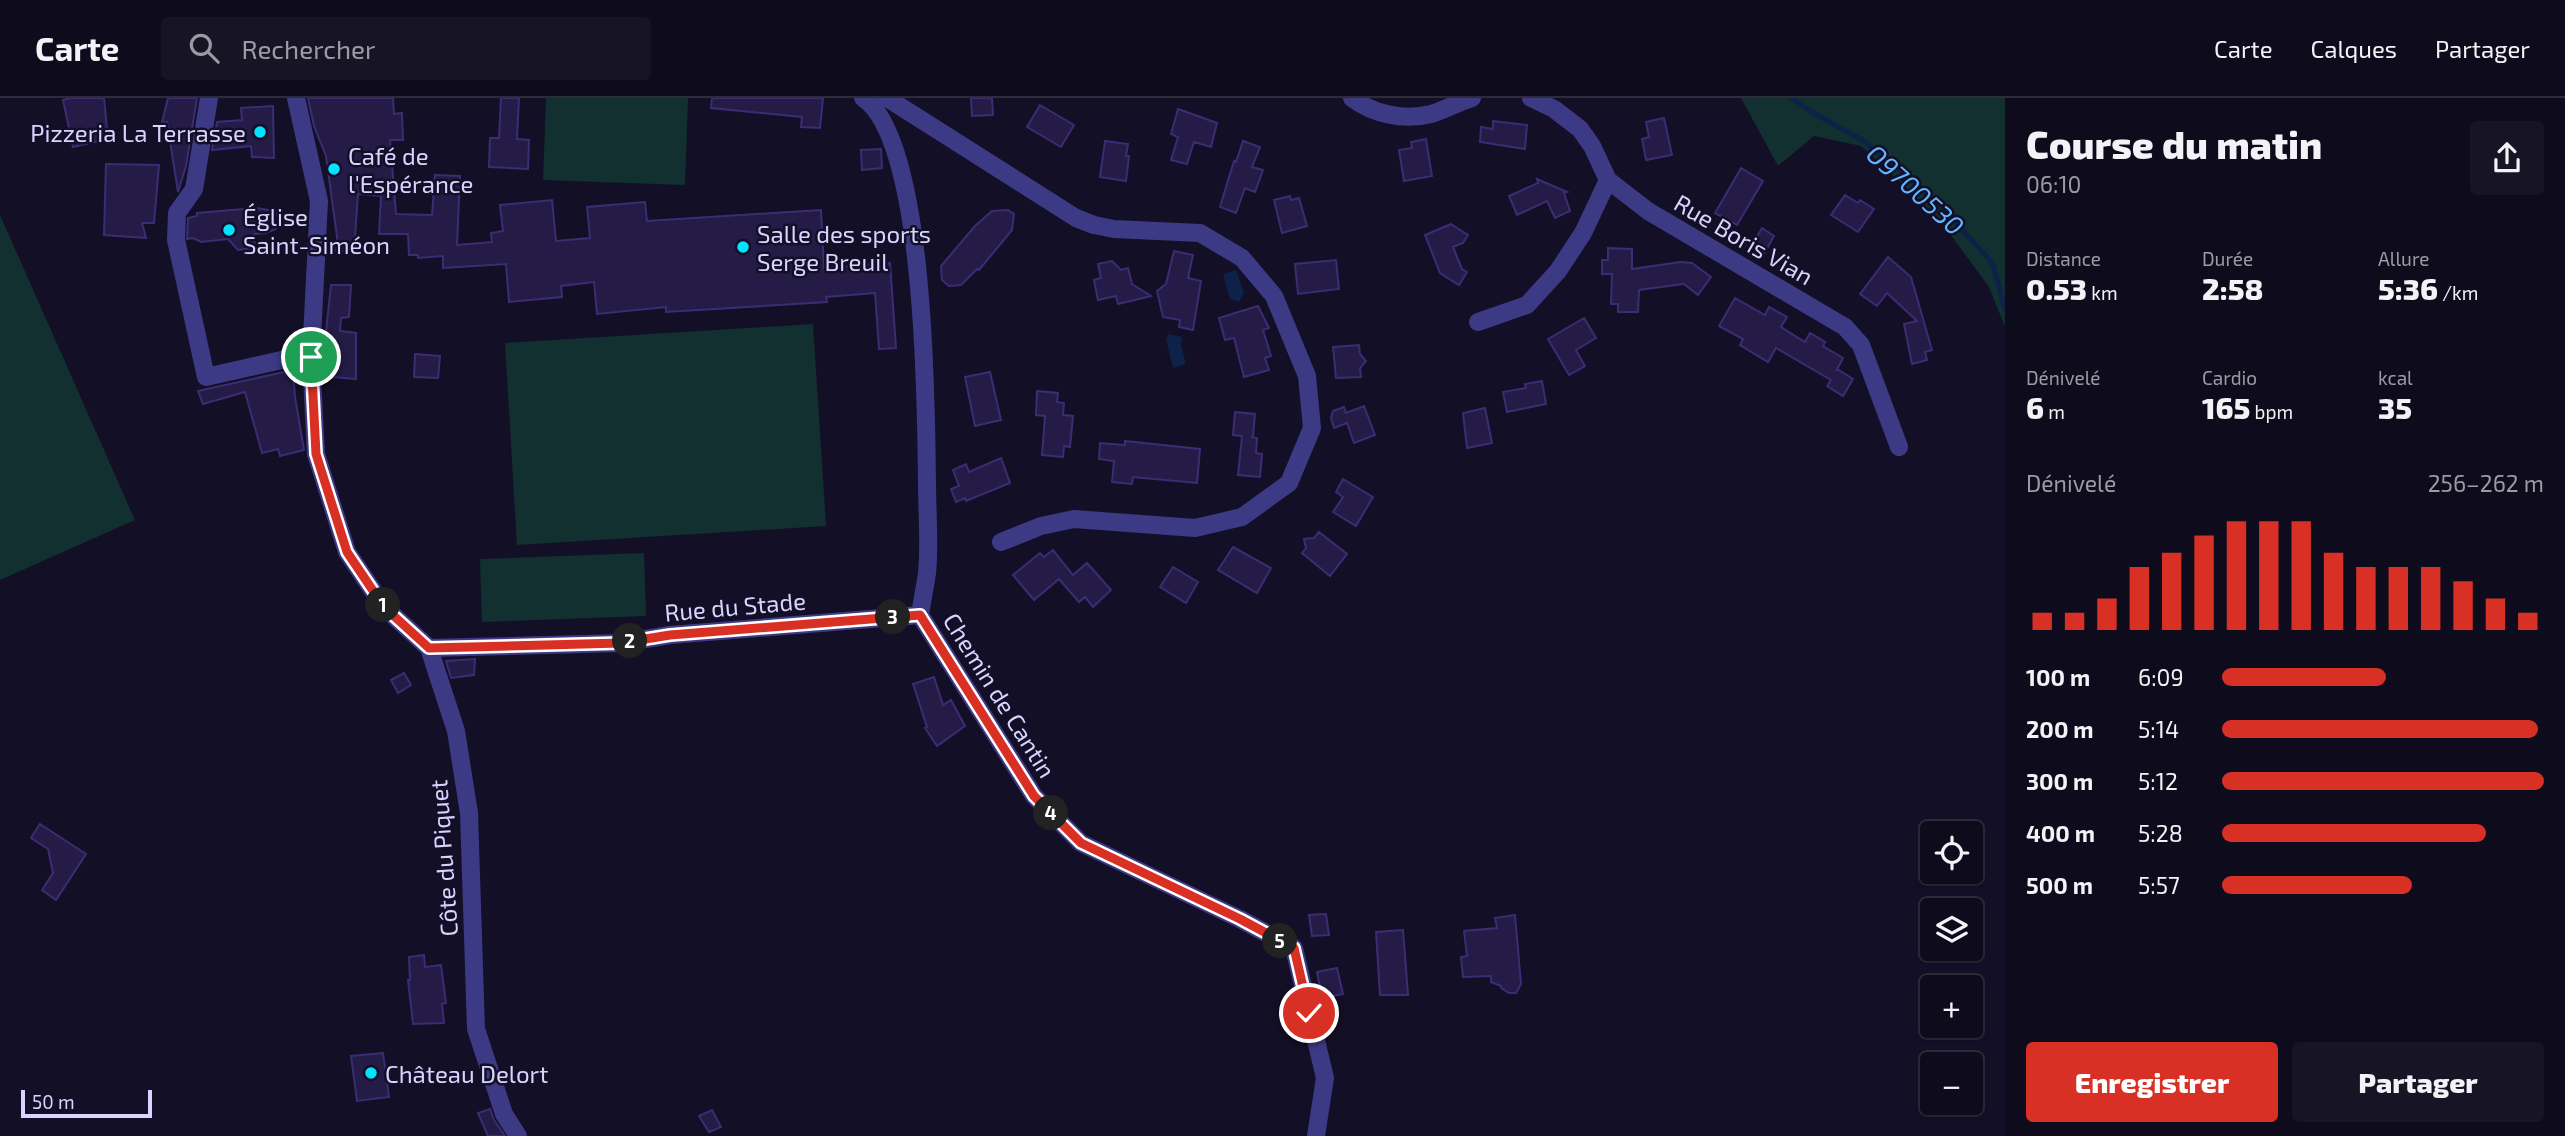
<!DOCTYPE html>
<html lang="fr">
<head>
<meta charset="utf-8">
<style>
	body { margin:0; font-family:"Exo 2",sans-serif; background:#171425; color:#f1f3f6; height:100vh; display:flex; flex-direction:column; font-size:26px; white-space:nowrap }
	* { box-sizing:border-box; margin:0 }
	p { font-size:23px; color:#9b9ba3 }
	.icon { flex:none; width:38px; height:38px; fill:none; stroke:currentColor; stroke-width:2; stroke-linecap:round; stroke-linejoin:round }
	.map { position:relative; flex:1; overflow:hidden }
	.drawer { display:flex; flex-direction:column; background:#0e0b1c; width:560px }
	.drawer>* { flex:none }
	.buttons { position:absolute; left:1920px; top:723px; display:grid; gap:14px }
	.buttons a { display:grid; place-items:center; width:63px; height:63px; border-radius:7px; background:#0e0b1c; box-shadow:0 2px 5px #0004,0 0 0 2px #2e2b3b; font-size:35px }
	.scale { position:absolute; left:21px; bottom:18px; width:131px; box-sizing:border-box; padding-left:7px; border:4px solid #d9d4ff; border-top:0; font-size:19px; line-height:24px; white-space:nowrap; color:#d9d4ff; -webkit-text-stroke:5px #130f26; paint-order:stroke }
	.pin { position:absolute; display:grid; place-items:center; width:60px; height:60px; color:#fff; margin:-30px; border:4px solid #fff; border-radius:50%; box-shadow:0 2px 7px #0007 }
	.km { position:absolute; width:35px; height:35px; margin:-18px; border-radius:50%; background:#222; color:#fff; font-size:19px; line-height:35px; text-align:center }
	.round { display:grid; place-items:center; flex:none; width:74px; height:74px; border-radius:7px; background:#171425 }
	.summary { display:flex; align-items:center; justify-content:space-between; height:119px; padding:0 21px }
	h1 { font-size:38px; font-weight:800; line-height:52px }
	.figures { display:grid; grid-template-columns:repeat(3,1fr); gap:10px; height:119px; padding:7px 21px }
	.figures div { display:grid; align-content:center }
	.figures b { font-size:30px; font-weight:800 }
	.figures small { font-size:19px; font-weight:400 }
	.figures p { font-size:19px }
	.chart { height:196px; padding:14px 21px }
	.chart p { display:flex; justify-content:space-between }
	.chart svg { width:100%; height:126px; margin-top:7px; stroke:#d93025; stroke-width:6 }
	.action { display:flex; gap:14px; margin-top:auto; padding:14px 21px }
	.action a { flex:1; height:80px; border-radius:7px; background:#d93025; color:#fff; font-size:28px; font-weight:800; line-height:80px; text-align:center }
	.action a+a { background:#171425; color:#f1f3f6 }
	ul { padding:0 21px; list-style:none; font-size:23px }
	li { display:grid; grid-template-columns:112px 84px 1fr; align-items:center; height:52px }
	li i { height:18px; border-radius:9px; background:#d93025 }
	header { display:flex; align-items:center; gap:42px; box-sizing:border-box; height:98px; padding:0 35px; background:#0e0b1c; border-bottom:2px solid #2e2b3b }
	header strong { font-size:33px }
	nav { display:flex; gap:38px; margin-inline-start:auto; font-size:24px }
	.search { width:490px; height:63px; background:#171425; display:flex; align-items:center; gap:18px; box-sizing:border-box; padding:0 24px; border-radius:7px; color:#9b9ba3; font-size:26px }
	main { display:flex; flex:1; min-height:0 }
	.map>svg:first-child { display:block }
</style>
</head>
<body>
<header>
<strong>Carte</strong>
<div class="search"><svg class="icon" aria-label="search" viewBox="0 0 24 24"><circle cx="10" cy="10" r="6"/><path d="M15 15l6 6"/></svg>Rechercher</div>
<nav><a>Carte</a><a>Calques</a><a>Partager</a></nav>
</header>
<main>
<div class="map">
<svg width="2005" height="1038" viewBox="0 0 2005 1038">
	<rect width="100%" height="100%" fill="#130f26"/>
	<path fill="#12302f" d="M546,0H688L685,87L543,82Z
		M1741,0H2005V229L1989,189L1953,140L1919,102L1861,48L1814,38L1778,68Z
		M0,117L135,422L0,482Z
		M813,226L826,428L517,447L505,245Z
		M644,455L646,518L482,524L480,461Z"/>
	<path fill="#0c2248" d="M1236,172L1244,195L1239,204L1230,201L1223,176Z
		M1169,236L1182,239L1181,247L1186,266L1173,270L1166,241Z"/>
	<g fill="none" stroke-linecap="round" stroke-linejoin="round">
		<path stroke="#0c2248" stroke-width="5" d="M1792,0L1810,13L1864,43L1913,83L1958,127L1993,166L2005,211"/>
	</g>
	<path fill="#241b47" stroke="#3b2d73" stroke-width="2" d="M71,0H104L108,41L73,49L63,2Z
		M168,0H197L186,68L178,94L167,24H162Z
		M308,0H393L394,16L402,15L403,42H390L396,116L432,117L435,77L460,78L457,147L492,144L491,135L503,133L500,107L552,102L556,143L590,140L587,109L645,104L647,123L821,112L824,170L890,165L896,250L879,251L875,195L826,199L827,204L666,214V209L597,216L594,184L561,188L562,199L509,204L506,166L443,170V158L418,160V157H409L408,136H379L381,98L358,96L354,154L336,153L337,139L326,58L314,28Z
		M501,0H519L517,41L529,42L528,71L489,69L490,40H499Z
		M712,0H823L820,30L801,29L802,19L711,10Z
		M971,0H992L993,17L972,18Z
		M1040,7L1074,27L1061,49L1027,29Z
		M273,8L274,60L252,59L251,48L212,52L217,24L242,22L241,10Z
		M1178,11L1217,25L1211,49L1194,44L1187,66L1171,62L1178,39L1171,36Z
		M1664,20L1672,57L1646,62L1642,41L1649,39L1646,24Z
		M1493,23L1527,27L1525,51L1480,44L1481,29L1493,31Z
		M1426,41L1432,78L1404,83L1399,52L1412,50L1411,44Z
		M1105,43L1128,46L1126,58H1129L1126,83L1100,79Z
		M1243,43L1260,49L1252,69L1263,72L1255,94L1245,90L1236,115L1220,109L1234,63L1236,64Z
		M881,51L882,70L862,72L861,52Z
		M106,66L159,67L154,125H142L146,140L104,137Z
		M1741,70L1763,83L1737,127L1715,115Z
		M1537,81L1567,94L1564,95L1570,113L1555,120L1547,103L1517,117L1509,98L1538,85Z
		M1845,97L1858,105L1860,102L1874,111L1858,134L1831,117Z
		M1290,98L1291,102L1299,100L1307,128L1282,135L1274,102Z
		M257,110L273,113L282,120L276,131L266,135L254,136L255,150L238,152L228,141L201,144L193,140L187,141L188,120L197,118V115Z
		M1008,112L1014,116L1012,132L979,172L977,171L961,187L949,188L942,182L941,168L975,128L992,113Z
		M1451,126L1468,137L1463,145L1453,149L1462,171L1467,174L1459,187L1440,175L1425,137Z
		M1762,130L1774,138L1764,156L1751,149Z
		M1608,150L1632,151V171L1680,164L1692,165L1711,179L1698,197L1684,186L1639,192L1638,214H1618V206H1611L1612,176H1602V162H1608Z
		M1174,153L1193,157L1188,180L1201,183L1193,232L1179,229L1180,222L1163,219L1157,193L1166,186Z
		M1888,159L1911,179L1932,252L1925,254L1927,262L1912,266L1904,226L1917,223L1887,195L1877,208L1860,196Z
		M1336,162L1339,191L1298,196L1295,166Z
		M1112,163L1121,172L1128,170L1132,186L1151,198L1118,206L1116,198L1098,202L1094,182L1101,180L1098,166Z
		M331,187H351L349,219L341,220L340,233L356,235V281L333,279L334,253H324Z
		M1735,200L1765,217L1769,209L1787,219L1781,229L1805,244L1810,235L1825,244L1823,248L1843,260L1836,273L1837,271L1853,281L1843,298L1827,288L1831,282L1776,250L1768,264L1740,247L1743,241L1719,228Z
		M1258,208L1269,230L1263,232L1271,258L1265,260L1269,272L1244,279L1234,240L1225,242L1219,220Z
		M1584,220L1596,240L1576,252L1585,268L1569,277L1548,241Z
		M1359,247L1360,256L1366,263L1360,270L1361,279L1336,280L1333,249Z
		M415,256L440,258L438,280L414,279Z
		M293,272L295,299L304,352L280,358L278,351L262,355L245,294L203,306L198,293Z
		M990,274L1001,322L975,328L965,279Z
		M1542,283L1546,306L1507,314L1503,294L1526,290L1525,286Z
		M1037,293L1058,295L1057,304L1064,305L1063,317L1073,318L1070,349L1064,348L1063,359L1042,357L1045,318L1036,317Z
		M1364,308L1375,337L1354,345L1347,325L1334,330L1331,320L1333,313L1344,309L1346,315Z
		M1485,310L1492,345L1467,350L1463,315Z
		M1235,314L1255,316L1253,339H1251L1257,340L1256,355L1262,356L1260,379L1238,377L1242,338L1233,337Z
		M1125,343L1200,351L1197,385L1133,379L1132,386L1112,384L1114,363L1099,361L1100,345L1125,347Z
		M1001,360L1010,385L966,403L965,400L956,404L951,391L959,388L953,372L966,366L969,374Z
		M1343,381L1373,399L1356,428L1333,414L1343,399L1336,394Z
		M1319,434L1347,456L1330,478L1302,455L1306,450L1304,441L1314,440Z
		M1233,449L1271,470L1257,495L1218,472Z
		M1053,452L1073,477L1087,465L1111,492L1093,509L1085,499L1079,504L1059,481L1034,502L1013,477L1040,455L1044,459Z
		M1173,469L1198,484L1186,505L1160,489Z
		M475,561L474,577L451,580L446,563Z
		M404,575L411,587L398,595L391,582Z
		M934,579L943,607L951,602L965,628L937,648L925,630L927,629L913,586Z
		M40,726L86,756L56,802L42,792L53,775L48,751L31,740Z
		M1326,816L1329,837L1312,838L1309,817Z
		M1515,817L1521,886L1516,895H1509L1501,890V888L1491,884V878L1463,879L1461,859L1467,858L1464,833L1497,830L1495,820Z
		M1403,832L1408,897H1380L1376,834Z
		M424,857L425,869L441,867L446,905L442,906L444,925L413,926L408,882H410L409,859Z
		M1337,870L1343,896L1322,900L1317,874Z
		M383,955L389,999L357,1003L351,958Z
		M490,1011L494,1022L505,1038H488L478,1015Z
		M712,1012L721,1029L709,1034L699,1018Z"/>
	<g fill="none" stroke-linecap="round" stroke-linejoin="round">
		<path stroke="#3d3a85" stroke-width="18" d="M209,0L194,91L177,115L176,142L206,279L286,261L311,259
			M296,0L319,103L311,259L316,356L347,454L384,509L429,550L456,633L469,715L476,931L504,1016L518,1038
			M863,0C926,41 926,311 927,385C927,415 930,446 927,475C925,489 922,503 920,517L1034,698L1081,745L1240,821L1294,850L1325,980L1316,1038
			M887,0L1076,120L1094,127L1114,131L1200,135L1242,160L1274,198L1307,278L1312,330L1289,385L1242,419L1195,430L1074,421L1041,428L1001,444
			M1352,0C1373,16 1404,23 1431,16C1445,12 1458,4 1472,0
			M1531,0L1554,11L1580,31L1592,48L1608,82L1648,113L1845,229L1861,247L1899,349
			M1478,224L1527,207L1558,173L1583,135L1608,82
			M429,550L621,545L670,537L920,517"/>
	</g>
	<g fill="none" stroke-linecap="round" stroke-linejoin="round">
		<g stroke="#fff" stroke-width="14">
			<path id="route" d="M311,259L316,356L347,454L384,509L429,550L621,545L670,537L920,517L1034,698L1081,745L1240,821L1294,850L1309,915"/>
		</g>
		<use href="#route" stroke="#d93025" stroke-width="9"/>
	</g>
	<g fill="#00e5ff" stroke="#130f26" stroke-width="2.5">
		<circle cx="260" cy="34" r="7"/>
		<circle cx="334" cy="71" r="7"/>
		<circle cx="229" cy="132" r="7"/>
		<circle cx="743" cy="149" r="7"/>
		<circle cx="371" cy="975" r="7"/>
	</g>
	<g text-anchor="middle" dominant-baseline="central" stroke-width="5" stroke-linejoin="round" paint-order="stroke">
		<g font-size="24" fill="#d9d4ff" stroke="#130f26" text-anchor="start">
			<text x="246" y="34" text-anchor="end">Pizzeria La Terrasse</text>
			<text x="348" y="57">Café de<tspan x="348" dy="28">l'Espérance</tspan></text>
			<text x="243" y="118">Église<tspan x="243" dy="28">Saint-Siméon</tspan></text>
			<text x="757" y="135">Salle des sports<tspan x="757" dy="28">Serge Breuil</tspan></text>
			<text x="385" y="975">Château Delort</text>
		</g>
		<g font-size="24" fill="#d9d4ff" stroke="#130f26">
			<text transform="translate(1744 141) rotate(30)">Rue Boris Vian</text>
			<text transform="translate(735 508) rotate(-5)">Rue du Stade</text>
			<text transform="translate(1000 597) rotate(58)">Chemin de Cantin</text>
			<text transform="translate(443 760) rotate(-94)">Côte du Piquet</text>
		</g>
		<g font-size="26" font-style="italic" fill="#62b6ff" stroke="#130f26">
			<text transform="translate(1916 91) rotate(42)">O9700530</text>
		</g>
	</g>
</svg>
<div class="buttons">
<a><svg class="icon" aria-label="locate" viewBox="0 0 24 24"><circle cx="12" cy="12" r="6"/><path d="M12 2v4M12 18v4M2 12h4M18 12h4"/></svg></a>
<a><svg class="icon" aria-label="layers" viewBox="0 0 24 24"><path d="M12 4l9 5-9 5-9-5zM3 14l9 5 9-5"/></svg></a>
<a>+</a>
<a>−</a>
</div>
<div class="scale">50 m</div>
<div class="pin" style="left:311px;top:259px;background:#1e9e55"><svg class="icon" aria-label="arrive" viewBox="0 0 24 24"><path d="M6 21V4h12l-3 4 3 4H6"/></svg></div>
<div class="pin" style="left:1309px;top:915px;background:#d93025"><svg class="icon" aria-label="check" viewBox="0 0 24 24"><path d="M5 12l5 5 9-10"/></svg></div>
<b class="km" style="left:383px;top:507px">1</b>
<b class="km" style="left:630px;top:543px">2</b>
<b class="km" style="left:893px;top:519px">3</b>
<b class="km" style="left:1051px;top:715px">4</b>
<b class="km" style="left:1280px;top:843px">5</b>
</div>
<section class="drawer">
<div class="summary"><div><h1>Course du matin</h1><p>06:10</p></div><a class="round"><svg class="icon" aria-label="share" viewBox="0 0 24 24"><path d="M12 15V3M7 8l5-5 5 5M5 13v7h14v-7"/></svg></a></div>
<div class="figures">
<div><p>Distance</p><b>0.53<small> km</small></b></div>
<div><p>Durée</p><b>2:58</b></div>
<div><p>Allure</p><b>5:36<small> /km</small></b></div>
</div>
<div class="figures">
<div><p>Dénivelé</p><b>6<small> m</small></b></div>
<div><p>Cardio</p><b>165<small> bpm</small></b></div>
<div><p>kcal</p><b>35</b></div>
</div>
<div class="chart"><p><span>Dénivelé</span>256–262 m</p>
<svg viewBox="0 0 160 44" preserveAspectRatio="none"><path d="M5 44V38M15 44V38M25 44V33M35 44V22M45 44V17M55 44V11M65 44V6M75 44V6M85 44V6M95 44V17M105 44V22M115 44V22M125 44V22M135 44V27M145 44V33M155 44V38"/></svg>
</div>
<ul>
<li><b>100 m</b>6:09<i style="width:51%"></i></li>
<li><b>200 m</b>5:14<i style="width:98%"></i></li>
<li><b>300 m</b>5:12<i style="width:100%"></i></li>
<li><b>400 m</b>5:28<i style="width:82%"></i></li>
<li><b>500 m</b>5:57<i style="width:59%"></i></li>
</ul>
<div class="action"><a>Enregistrer</a><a>Partager</a></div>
</section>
</main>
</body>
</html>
